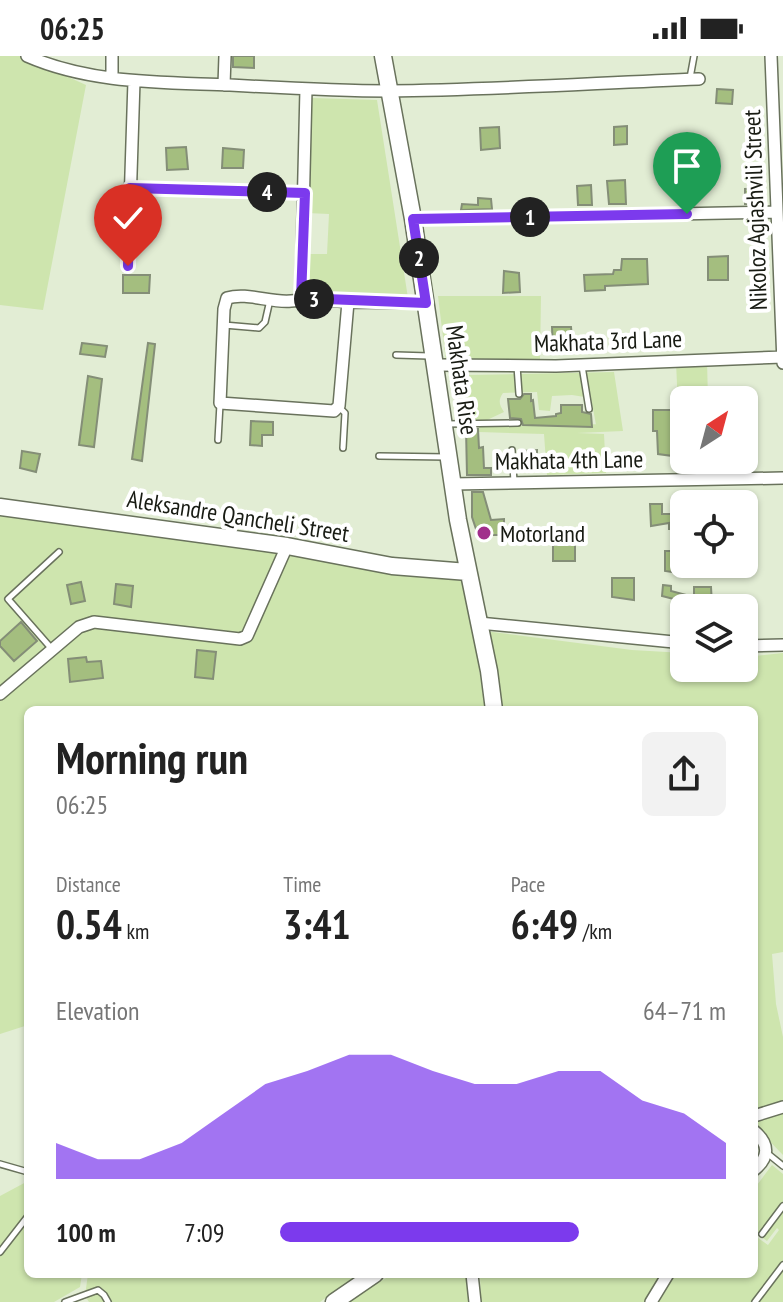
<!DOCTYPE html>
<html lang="en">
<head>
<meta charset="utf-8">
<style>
	body { margin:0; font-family:"PT Sans Narrow",sans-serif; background:#f2f2f2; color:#222; height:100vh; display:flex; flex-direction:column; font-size:30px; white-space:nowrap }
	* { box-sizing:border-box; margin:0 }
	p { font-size:26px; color:#767676 }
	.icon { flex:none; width:44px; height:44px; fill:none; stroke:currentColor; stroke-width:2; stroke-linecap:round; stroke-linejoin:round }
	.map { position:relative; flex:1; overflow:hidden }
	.side { position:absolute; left:24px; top:650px; width:734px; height:572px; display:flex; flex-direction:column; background:#fff; border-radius:12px; box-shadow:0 2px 6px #0004 }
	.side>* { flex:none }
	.needle { width:52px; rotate:36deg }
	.tools { position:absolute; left:670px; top:330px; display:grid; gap:16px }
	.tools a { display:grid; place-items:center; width:88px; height:88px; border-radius:12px; background:#fff; box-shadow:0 2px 6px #0004; font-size:40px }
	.pin { position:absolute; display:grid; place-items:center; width:68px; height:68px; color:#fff; margin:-82px -34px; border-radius:50% 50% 50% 0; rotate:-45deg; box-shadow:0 0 8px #0007 }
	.pin .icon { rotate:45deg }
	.km { position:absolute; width:40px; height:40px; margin:-20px; border-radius:50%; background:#222; color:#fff; font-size:22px; line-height:40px; text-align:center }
	.round { display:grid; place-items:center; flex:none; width:84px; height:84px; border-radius:12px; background:#f2f2f2 }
	.headline { display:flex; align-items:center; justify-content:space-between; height:136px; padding:0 32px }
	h1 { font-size:44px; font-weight:700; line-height:60px }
	.stats { display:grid; grid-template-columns:repeat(3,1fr); gap:12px; height:136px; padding:8px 32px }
	.stats div { display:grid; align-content:center }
	.stats b { font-size:40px; font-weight:700 }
	.stats small { font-size:22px; font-weight:400 }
	.stats p { font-size:22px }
	.chart { height:224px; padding:16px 32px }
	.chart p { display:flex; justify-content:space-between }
	.chart svg { width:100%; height:144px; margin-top:8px; fill:#7c3aed; opacity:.7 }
	ul { padding:0 32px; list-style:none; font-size:26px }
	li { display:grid; grid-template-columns:128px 96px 1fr; align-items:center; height:60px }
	li i { height:20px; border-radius:10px; background:#7c3aed }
	.status { display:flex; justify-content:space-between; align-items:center; height:56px; padding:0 40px; background:#fff; direction:ltr }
	.status svg { height:22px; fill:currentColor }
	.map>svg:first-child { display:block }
</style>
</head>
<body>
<div class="status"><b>06:25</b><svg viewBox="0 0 49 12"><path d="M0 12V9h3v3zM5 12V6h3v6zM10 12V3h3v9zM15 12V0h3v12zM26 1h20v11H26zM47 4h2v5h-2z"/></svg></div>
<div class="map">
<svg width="783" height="1246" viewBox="0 0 783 1246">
	<rect width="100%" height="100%" fill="#e2edd4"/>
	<path fill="#cee5ae" d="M0,0H22L86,29L43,254L0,249Z
		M312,42L377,44L408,242L398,244L306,239L305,198H327L329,158L307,157Z
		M438,240H541L540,304L446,306Z
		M707,304L708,344H684V373H679L676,306Z
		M614,316L623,375L577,377L604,378L606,417L547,419L544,378L479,376V371L596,368L597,374L591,342L572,339L552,340L550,355L539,354L537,336L503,337C498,344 499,349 504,356L487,364L461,365L457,327L467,325L469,319Z
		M0,449L465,512L485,654H28V969L0,978Z
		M485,575L632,594L684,597V612H744V601L783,597V896L772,898L776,948L783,981V1046L754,1056V654H498Z
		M783,1055V1099L754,1069V1064Z
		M772,1109L783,1118V1246H659L676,1218H754V1179L768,1189L779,1174L777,1172L767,1185L754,1176V1133Z
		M28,1125V1218H82L80,1231L54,1246H0V1140Z
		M88,1218H358L320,1246H89L85,1240Z
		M393,1218H468L470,1246H345Z
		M483,1218H662L646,1246H481L480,1220Z"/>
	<path fill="#a4be7f" stroke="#848e77" stroke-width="2" d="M233,0H254V12L233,11Z
		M717,33L733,34L732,48L716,47Z
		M627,70V88L614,89V71Z
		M499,71L500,92L481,94L480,72Z
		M186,91L188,113L167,114L166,92Z
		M223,92L244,94L243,112H222Z
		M625,124L626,148H609L607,125Z
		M591,129L592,149H578L577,130Z
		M761,132L762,148H745V133Z
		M478,142L491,143L492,153L461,154L462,148L478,149Z
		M728,200V224H708V201Z
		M622,203H647L648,228L605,230V234L585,235L584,219L613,218L614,214H621Z
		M504,215L519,217L520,236L503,237Z
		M123,219H150L149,237H123Z
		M552,271H571L572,281H578V290H571V295H553Z
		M82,287L107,290L105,301L80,298Z
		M148,287L155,288L142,405L132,403Z
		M88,320L102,323L94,391L79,389Z
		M524,338H531V345L533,344L535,362L556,360V358L561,357V349H582V356L591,358L592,371L523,369L521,363L510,362L508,343H520Z
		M653,354H672L673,400L658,398L657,375H653Z
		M251,365L273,366V379H262V390L250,389Z
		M466,373H478L479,392L483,391L484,412H491V419H467Z
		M537,394V404H544L545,413L523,414L522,395Z
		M22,395L40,398L36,416L20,412Z
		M472,436H483L491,464L504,463V479H478L472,461Z
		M650,448H662V458H681V473H669V467L651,470Z
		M553,489H575V505H553Z
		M665,495H680L679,517L665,515Z
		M612,522H634V544L612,541Z
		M81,526L85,545L71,548L67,529Z
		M116,528L133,530L131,551L114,548Z
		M663,529L671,530V535L690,540L689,547L662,540Z
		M694,531H711L712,549L694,548Z
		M21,566L37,585L14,605L0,590V585Z
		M197,594L216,596L213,623L195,621Z
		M86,601L87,606L101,605L103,622L70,626L68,603Z"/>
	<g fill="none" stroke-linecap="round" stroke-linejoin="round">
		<g stroke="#69725c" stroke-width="8">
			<path id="lane" d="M690,22L694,0
				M224,269L259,272L265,266L270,244
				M396,299L429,300
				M517,310L519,338
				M582,310L589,353
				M339,351L345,357L343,392
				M447,368L518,367
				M218,384L220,348
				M512,394L514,426
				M379,400L447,401
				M51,592L8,543L59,496
				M767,1097L783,1110
				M0,1108L28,1116
				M762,1178L783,1150
				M0,1196L28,1160
				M65,1246L98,1234L104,1239L108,1246
				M755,1246L783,1209"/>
		</g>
		<g stroke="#69725c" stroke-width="14">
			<path id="street" d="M27,0C91,28 162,26 230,29C283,32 336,35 388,35C492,34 596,27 699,23
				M771,0L783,307
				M112,22V0
				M224,29L225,0
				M130,132L305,137
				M413,163L776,156
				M128,210L134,25
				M301,242L306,33
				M348,246C328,244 310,243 291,245C270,247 247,236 227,242L224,253L220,347L334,355L339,350L348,246L426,247
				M435,309L556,310L783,301
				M452,428L783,422
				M479,567L684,587
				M744,590L783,589
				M0,638L79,571L94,566L240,583L247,580L287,490
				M754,1060L783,1051
				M754,1075C770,1088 769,1102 754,1114
				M472,1218L475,1246
				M651,1246L668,1218"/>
		</g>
		<g stroke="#69725c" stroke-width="19">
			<path id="secondary" d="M383,0L413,163L458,464L489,615L494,654
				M0,451L287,490L392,510L468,516
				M334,1246L375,1218"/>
		</g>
		<use href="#lane" stroke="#fff" stroke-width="5"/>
		<use href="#street" stroke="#fff" stroke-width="11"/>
		<use href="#secondary" stroke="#fff" stroke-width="16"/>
	</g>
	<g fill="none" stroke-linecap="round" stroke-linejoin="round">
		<g stroke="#fff" stroke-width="16">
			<path id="route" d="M128,210L130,132L305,137L301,242L426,247L413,163L687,158"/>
		</g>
		<use href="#route" stroke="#7c3aed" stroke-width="10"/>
	</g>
	<circle fill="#a12f8b" stroke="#fff" stroke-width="3" cx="484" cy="477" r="8"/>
	<g text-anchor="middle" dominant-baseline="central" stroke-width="8" stroke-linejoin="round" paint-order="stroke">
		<g font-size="24" fill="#181b13" stroke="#fff">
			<text transform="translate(755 154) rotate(-92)">Nikoloz Agiashvili Street</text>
			<text transform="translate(608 285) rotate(-2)">Makhata 3rd Lane</text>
			<text transform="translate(462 324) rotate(82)">Makhata Rise</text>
			<text transform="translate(569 404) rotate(-1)">Makhata 4th Lane</text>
			<text transform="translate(238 460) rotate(9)">Aleksandre Qancheli Street</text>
		</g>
		<g font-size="24" fill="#181b13" stroke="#fff" text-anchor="start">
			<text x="500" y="477">Motorland</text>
		</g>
	</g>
</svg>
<div class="tools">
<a><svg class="needle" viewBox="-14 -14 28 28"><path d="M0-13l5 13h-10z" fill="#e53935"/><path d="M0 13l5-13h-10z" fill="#767676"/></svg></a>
<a><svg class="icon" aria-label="locate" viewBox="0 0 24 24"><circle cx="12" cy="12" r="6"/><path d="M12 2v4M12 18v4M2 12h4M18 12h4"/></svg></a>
<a><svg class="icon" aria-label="layers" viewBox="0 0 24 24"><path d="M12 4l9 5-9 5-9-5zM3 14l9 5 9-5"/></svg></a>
</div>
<div class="pin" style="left:687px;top:158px;background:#1e9e55"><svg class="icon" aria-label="arrive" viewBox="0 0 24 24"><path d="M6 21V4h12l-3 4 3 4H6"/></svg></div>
<div class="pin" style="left:128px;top:210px;background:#d93025"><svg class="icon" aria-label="check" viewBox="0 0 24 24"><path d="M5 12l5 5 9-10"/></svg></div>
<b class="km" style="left:530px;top:161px">1</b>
<b class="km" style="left:419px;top:202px">2</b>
<b class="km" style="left:314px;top:243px">3</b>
<b class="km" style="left:267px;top:136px">4</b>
<section class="side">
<div class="headline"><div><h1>Morning run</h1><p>06:25</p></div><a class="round"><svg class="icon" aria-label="share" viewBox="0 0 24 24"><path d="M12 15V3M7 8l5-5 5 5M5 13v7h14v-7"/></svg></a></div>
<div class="stats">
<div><p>Distance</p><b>0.54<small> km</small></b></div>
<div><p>Time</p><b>3:41</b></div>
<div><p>Pace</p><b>6:49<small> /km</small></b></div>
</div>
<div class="chart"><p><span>Elevation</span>64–71 m</p>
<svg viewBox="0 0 160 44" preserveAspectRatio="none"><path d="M0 44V33L10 38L20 38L30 33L40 24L50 15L60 11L70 6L80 6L90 11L100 15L110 15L120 11L130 11L140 20L150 24L160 33V44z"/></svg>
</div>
<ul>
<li><b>100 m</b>7:09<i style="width:67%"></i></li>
</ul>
</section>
</div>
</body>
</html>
